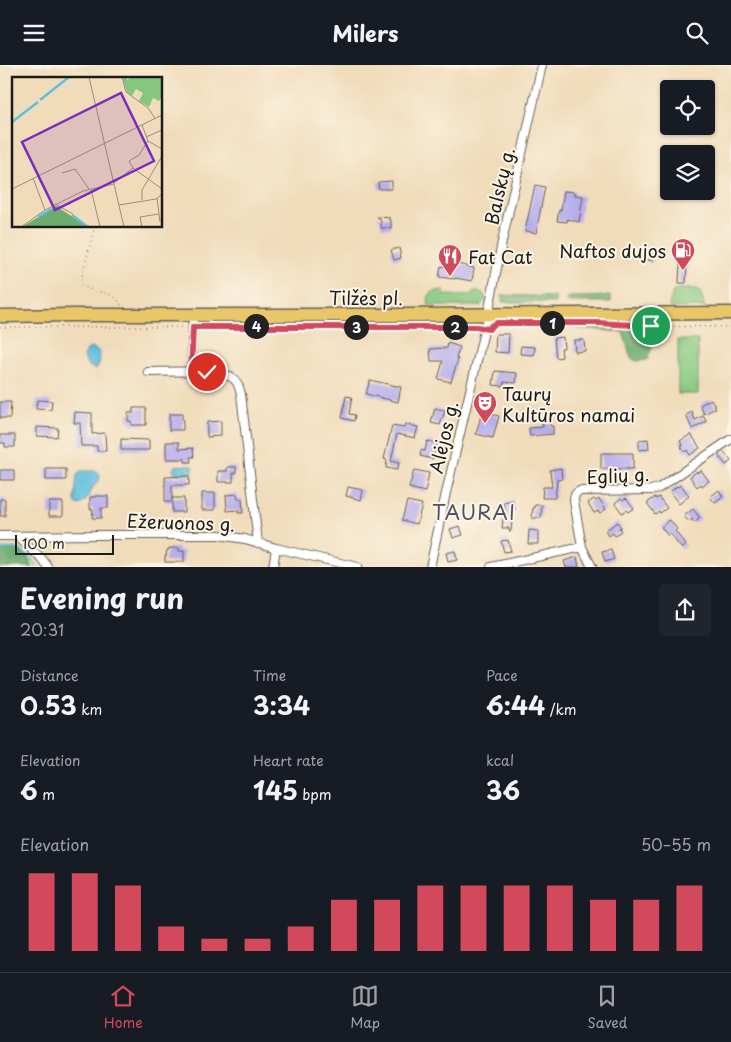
<!DOCTYPE html>
<html lang="en">
<head>
<meta charset="utf-8">
<style>
	body { margin:0; font-family:"Playpen Sans",sans-serif; background:#20242c; color:#f1f3f6; height:100vh; display:flex; flex-direction:column; font-size:19px; white-space:nowrap }
	* { box-sizing:border-box; margin:0 }
	p { font-size:16px; color:#9ea1a6 }
	.icon { flex:none; width:28px; height:28px; fill:none; stroke:currentColor; stroke-width:2; stroke-linecap:round; stroke-linejoin:round }
	.map { position:relative; height:502px; overflow:hidden }
	.side { display:flex; flex-direction:column; background:#171b24; flex:1 }
	.side>* { flex:none }
	.buttons { position:absolute; left:660px; top:15px; display:grid; gap:10px }
	.buttons a { display:grid; place-items:center; width:55px; height:55px; border-radius:5px; background:#171b24; box-shadow:0 1px 4px #0004; font-size:25px }
	.scale { position:absolute; left:15px; bottom:12px; width:99px; box-sizing:border-box; padding-left:5px; border:2px solid #1c1c1c; border-top:0; font-size:14px; line-height:18px; white-space:nowrap; color:#1c1c1c; -webkit-text-stroke:4px #fcf5e5; paint-order:stroke }
	.pin { position:absolute; display:grid; place-items:center; width:42px; height:42px; color:#fff; margin:-21px; border:2px solid #fff; border-radius:50%; box-shadow:0 1px 5px #0007 }
	.km { position:absolute; width:25px; height:25px; margin:-12px; border-radius:50%; background:#222; color:#fff; font-size:14px; line-height:25px; text-align:center }
	.round { display:grid; place-items:center; flex:none; width:52px; height:52px; border-radius:5px; background:#20242c }
	.headline { display:flex; align-items:center; justify-content:space-between; height:85px; padding:0 20px }
	h1 { font-size:28px; font-weight:700; line-height:38px }
	.figures { display:grid; grid-template-columns:repeat(3,1fr); gap:8px; height:85px; padding:5px 20px }
	.figures div { display:grid; align-content:center }
	.figures b { font-size:25px; font-weight:700 }
	.figures small { font-size:14px; font-weight:400 }
	.figures p { font-size:14px }
	.chart { height:140px; padding:10px 20px }
	.chart p { display:flex; justify-content:space-between }
	.chart svg { width:100%; height:90px; margin-top:5px; stroke:#d1495b; stroke-width:6 }
	header { display:flex; justify-content:space-between; align-items:center; height:65px; padding:0 20px; background:#171b24; font-size:22px; font-weight:700 }
	.menu { display:flex; justify-content:space-around; align-items:center; height:70px; border-top:1px solid #363941; background:#171b24; font-size:14px; color:#9ea1a6 }
	.menu a { display:grid; justify-items:center; gap:2px }
	.menu .current { color:#d1495b }
	.map>svg:first-child { display:block }
</style>
</head>
<body>
<header><svg class="icon" aria-label="menu" viewBox="0 0 24 24"><path d="M4 6h16M4 12h16M4 18h16"/></svg>Milers<svg class="icon" aria-label="search" viewBox="0 0 24 24"><circle cx="10" cy="10" r="6"/><path d="M15 15l6 6"/></svg></header>
<div class="map">
<svg width="731" height="502" viewBox="0 0 731 502">
	<rect width="100%" height="100%" fill="#fcf5e5"/>
	<filter id="ink" filterUnits="userSpaceOnUse"><feTurbulence type="fractalNoise" baseFrequency=".02" numOctaves="2"/><feDisplacementMap in="SourceGraphic" scale="10" xChannelSelector="R" yChannelSelector="G"/><feConvolveMatrix kernelMatrix="1 2 1 2 8 2 1 2 1" color-interpolation-filters="sRGB"/></filter>
	<filter id="wash" filterUnits="userSpaceOnUse"><feTurbulence type="fractalNoise" baseFrequency=".0096" numOctaves="4" result="noise"/><feDisplacementMap in="SourceGraphic" scale="20" xChannelSelector="R" yChannelSelector="G"/><feGaussianBlur stdDeviation="1.12" result="paint"/><feColorMatrix in="noise" values="0 0 0 0 0 0 0 0 0 0 0 0 0 0 0 0 0 1.4 0 .05"/><feComposite in="paint" operator="in"/></filter>
	<g filter="url(#wash)">
		<rect width="100%" height="100%" fill="#f0dbba"/>
		<path fill="#85c77f" stroke="#50724e" d="M677,224H696L700,226L705,242L671,243L669,240L673,227Z
			M444,225V230L472,231L473,226L483,228L486,235L480,241H429C426,228 432,226 444,225Z
			M678,275H698V329H678Z"/>
		<path fill="#6cac6e" stroke="#446445" d="M502,230L556,232L555,238L502,237Z
			M611,231V237H567L568,232Z
			M620,260L647,264C656,276 652,283 647,295L636,296L631,293L623,267L575,263L574,261Z
			M14,483L25,489L33,502H0V485Z"/>
		<path fill="#5fc0dd" stroke="#3e6e7c" d="M93,283L97,285L100,289L99,299L96,304C88,302 86,298 84,291L88,284Z
			M189,400L193,401V407L191,409L175,408L173,404L175,401Z
			M81,406H97L100,411L99,415C89,422 91,436 79,440L75,438V435L77,410Z"/>
		<g fill="none" stroke-linecap="round" stroke-linejoin="round">
			<path stroke="#5fc0dd" stroke-width="2" d="M0,485C4,484 9,483 13,483C23,484 32,494 37,502"/>
		</g>
		<g id="blocks">
			<path fill="#b6adec" d="M392,116V124H379L378,117Z
				M535,120L545,122L536,168L525,166Z
				M564,126L575,127V130L583,131L579,157L568,154L567,157L557,156L559,145H561Z
				M377,152L390,153V155H391V163H381V156Z
				M399,183L401,193L394,195L391,185Z
				M648,185L655,186L653,196L640,193L641,187L648,188Z
				M450,195L459,197L458,199L474,203L472,216L455,213V214L439,212L441,201L448,203Z
				M680,198L687,199L686,218H679Z
				M496,269H509L508,288L495,287Z
				M563,272L564,283H561L562,292L556,293L554,273Z
				M574,275H584L585,286L575,287Z
				M448,278L460,282L456,293L458,294L451,317L438,314L443,296H431L430,284L447,283Z
				M521,281L535,282L534,290L520,289Z
				M495,306L517,308L516,318L504,317L503,321L493,320Z
				M370,315L401,322L398,337L366,329Z
				M346,331L352,332L349,349L355,350L354,356L342,353Z
				M711,334L716,343L704,349L700,340Z
				M37,335L52,336L51,345L36,344Z
				M0,337H11L10,353H0Z
				M133,343H146V360H131V356H128V348H133Z
				M435,343L445,346L440,360L431,358Z
				M75,347L92,348V369L105,368L106,386H97V381H81L80,358H74Z
				M482,347L499,351L493,373L476,369Z
				M692,347L695,355L703,351L707,357L692,364L686,350Z
				M169,349H182V355H183V365H169Z
				M549,354L550,361H553V369L530,371L529,363L543,362L542,355Z
				M221,356V371L207,372V357Z
				M405,359L418,362L415,373L397,369L391,396L399,398L397,405L386,403L387,395L384,394L392,361L404,363Z
				M37,362L58,363L57,372L37,371Z
				M691,369L700,383L690,390L687,385L685,387L681,382L683,381L680,376Z
				M0,370H15V382H5V378H0Z
				M121,374L149,375V385H121Z
				M648,374L649,384L639,385V375Z
				M427,376L437,378L433,394L420,391L421,385L425,386Z
				M166,377H179V384L193,383L194,392H190L191,397H185V394H166Z
				M723,386L731,396L726,400L718,390Z
				M601,388H633V404H601Z
				M227,402H236V408H233V417H218V406H227Z
				M561,403L562,414L557,415L555,433H542L543,422H552L550,405Z
				M46,404H66V415H46Z
				M0,405H14V415H0Z
				M414,405L429,408L425,427L409,423Z
				M701,405L709,416L702,421L701,419L697,422L690,412L697,406V408Z
				M189,411V420H172V436V433H184V447H172V437H165V412Z
				M681,420L689,431L679,439L670,427L677,421L678,422Z
				M348,422L363,425L361,435L346,431Z
				M719,425L723,432L715,438L710,432Z
				M202,428H215V445H202Z
				M237,429L238,434H242L243,448H238V445L227,446L226,430Z
				M95,431H108V443H101V453H92L93,444H90V432H95Z
				M655,432L656,434L659,432L667,443L660,448L659,446L655,449L647,438Z
				M621,433L623,435L626,433L634,443L628,447L626,445L622,448L615,438Z
				M0,434H5V451H0Z
				M594,434L596,436L599,434L606,444L600,448L598,446L594,448L588,438Z
				M407,436L422,439L417,459L402,455Z
				M513,436L515,445L513,446L511,466H509V463H502L503,454H507L504,438Z
				M49,437H63V451H49Z
				M535,440H542L541,453H532L533,443H535Z
				M693,444L700,453L694,458L692,454L689,457L684,451Z
				M670,455L677,464L675,466L686,480L682,484L670,469L668,471L661,462Z
				M617,457L621,462L619,463L621,466L615,471L613,468L609,471L605,466Z
				M460,461L463,470L453,473L450,464Z
				M529,465L538,466V479H528Z
				M508,475L511,486L504,487L501,476Z
				M169,483H179V486H184V497H165V491H166L167,485H169Z
				M611,485L614,494L605,497L602,487Z
				M455,486L457,495L448,497L446,488Z
				M577,492L579,502H566L564,496Z"/>
		</g>
	</g>
	<g filter="url(#ink)">
		<use href="#blocks" fill-opacity="0" stroke="#665f53" stroke-width="1"/>
		<g fill="none" stroke-linecap="round" stroke-linejoin="round">
			<g stroke="#665f53" stroke-width="10">
				<path id="minor" d="M148,307C166,307 217,304 231,312C238,316 239,322 241,329L258,478
					M191,307L193,250
					M0,471L98,470H219L245,474L276,483L357,502
					M17,471L42,494L48,502
					M582,482L574,436C574,430 575,428 580,426L651,425L659,423L731,374
					M273,502L276,483
					M430,502L446,428L488,249L503,172L542,0
					M491,502L582,482L592,502"/>
			</g>
			<g stroke="#665f53" stroke-width="15">
				<path id="trunk" d="M0,251L75,250H410L731,248"/>
			</g>
			<path stroke="#665f53" stroke-width="1" stroke-dasharray="1 4" stroke-linecap="butt" d="M95,161L81,215L82,220C94,229 116,225 121,241
				M619,259L651,261L731,262
				M0,262H185
				M199,262H477"/>
			<use href="#minor" stroke="#fff" stroke-width="8"/>
			<use href="#trunk" stroke="#e9c769" stroke-width="12"/>
		</g>
	</g>
	<g fill="none" stroke-linecap="round" stroke-linejoin="round" filter="url(#ink)">
		<g stroke="#fff" stroke-width="10">
			<path id="route" d="M207,307H191L193,262H476L489,264L492,260L497,258H598L651,261"/>
		</g>
		<use href="#route" stroke="#d1495b" stroke-width="6"/>
	</g>
	<defs>
		<g id="fuel-pin" transform="scale(1.25)"><path d="M0 17L-7.5 6A9.5 9.5 0 1 1 7.5 6Z" fill="#d1495b" stroke="#fcf5e5"/><path d="M-5.5-6h7V0h2V4h1.3V-2.5L3-4.5l.8-.8L6-3V5H2.5V1h-1V6h-7ZM-4.2-4.7v3.2H.2V-4.7Z" fill="#fff"/></g>
		<g id="restaurant-pin" transform="scale(1.25)"><path d="M0 17L-7.5 6A9.5 9.5 0 1 1 7.5 6Z" fill="#d1495b" stroke="#fcf5e5"/><path d="M-5-6h1v4h1v-4h1v4h1v-4h1v5L-1.5 .5V6h-2V.5L-5-1ZM5-6V6H3V1.5H1.5Q1.5-4 5-6Z" fill="#fff"/></g>
		<g id="theatre-pin" transform="scale(1.25)"><path d="M0 17L-7.5 6A9.5 9.5 0 1 1 7.5 6Z" fill="#d1495b" stroke="#fcf5e5"/><path d="M-5-5.5Q0-4 5-5.5V0Q5 5 0 6Q-5 5-5 0ZM-3.3-2.5H-1v1.5H-3.3ZM1-2.5H3.3v1.5H1ZM-2.8 1Q0 5.5 2.8 1Z" fill="#fff"/></g>
	</defs>
	<g fill-rule="evenodd">
		<use href="#fuel-pin" x="683" y="185"/>
		<use href="#restaurant-pin" x="450" y="191"/>
		<use href="#theatre-pin" x="485" y="338"/>
	</g>
	<g text-anchor="middle" dominant-baseline="central" stroke-width="4" stroke-linejoin="round" paint-order="stroke">
		<g font-size="18" fill="#1c1c1c" stroke="#fcf5e5">
			<text transform="translate(499 121) rotate(-77)">Balskų g.</text>
			<text x="366" y="232">Tilžės pl.</text>
			<text transform="translate(443 372) rotate(-77)">Alėjos g.</text>
			<text transform="translate(618 410) rotate(-3)">Eglių g.</text>
			<text transform="translate(181 457) rotate(2)">Ežeruonos g.</text>
		</g>
		<g font-size="18" fill="#1c1c1c" stroke="#fcf5e5" text-anchor="start">
			<text x="666" y="185" text-anchor="end">Naftos dujos</text>
			<text x="468" y="191">Fat Cat</text>
			<text x="502" y="328">Taurų<tspan x="502" dy="21">Kultūros namai</tspan></text>
		</g>
		<g font-size="20" letter-spacing="1" fill="#524f65" stroke="#fcf5e5">
			<text x="474" y="447">TAURAI</text>
		</g>
	</g>
	<g transform="translate(12 12)">
		<rect width="150" height="150" fill="#f0dbba"/>
		<path d="M110,0H115V3L119,0H150V20L147,24L141,21L137,30L127,24L131,16L124,12L120,19L115,15Z" fill="#85c77f"/>
		<path d="M44,129L76,150H10Z" fill="#6cac6e"/>
		<path fill="none" stroke="#5fc0dd" stroke-width="2.5" d="M28,23L57,0M0,45L26,25M60,138L76,150M26,140L39,132"/>
		<path fill="none" stroke="#9b8f7b" stroke-width="1" d="M77,0L112,150M110,0L114,15L136,31L143,41M130,48L136,64L150,72M134,60L150,53M121,91L117,84L127,78L136,64M50,96L63,92L77,112M21,101L33,133L71,114L102,107M102,106L121,91L150,112M0,112L150,38M79,112L88,150M145,121L148,145M130,123V113L150,79M43,127L61,137M107,128L144,122L150,117M9,150L33,133M130,150L128,140L147,137"/>
		<path fill="#7b2cbf" fill-opacity="0.15" stroke="#7b2cbf" stroke-width="2.5" d="M109,16L142,84L43,133L10,65Z"/>
		<rect width="150" height="150" fill="none" stroke="#1c1c1c" stroke-width="2.5"/>
	</g>
</svg>
<div class="buttons">
<a><svg class="icon" aria-label="locate" viewBox="0 0 24 24"><circle cx="12" cy="12" r="6"/><path d="M12 2v4M12 18v4M2 12h4M18 12h4"/></svg></a>
<a><svg class="icon" aria-label="layers" viewBox="0 0 24 24"><path d="M12 4l9 5-9 5-9-5zM3 14l9 5 9-5"/></svg></a>
</div>
<div class="scale">100 m</div>
<div class="pin" style="left:651px;top:261px;background:#1e9e55"><svg class="icon" aria-label="arrive" viewBox="0 0 24 24"><path d="M6 21V4h12l-3 4 3 4H6"/></svg></div>
<div class="pin" style="left:207px;top:307px;background:#d93025"><svg class="icon" aria-label="check" viewBox="0 0 24 24"><path d="M5 12l5 5 9-10"/></svg></div>
<b class="km" style="left:552px;top:258px">1</b>
<b class="km" style="left:455px;top:262px">2</b>
<b class="km" style="left:356px;top:262px">3</b>
<b class="km" style="left:256px;top:261px">4</b>
</div>
<section class="side">
<div class="headline"><div><h1>Evening run</h1><p>20:31</p></div><a class="round"><svg class="icon" aria-label="share" viewBox="0 0 24 24"><path d="M12 15V3M7 8l5-5 5 5M5 13v7h14v-7"/></svg></a></div>
<div class="figures">
<div><p>Distance</p><b>0.53<small> km</small></b></div>
<div><p>Time</p><b>3:34</b></div>
<div><p>Pace</p><b>6:44<small> /km</small></b></div>
</div>
<div class="figures">
<div><p>Elevation</p><b>6<small> m</small></b></div>
<div><p>Heart rate</p><b>145<small> bpm</small></b></div>
<div><p>kcal</p><b>36</b></div>
</div>
<div class="chart"><p><span>Elevation</span>50–55 m</p>
<svg viewBox="0 0 160 44" preserveAspectRatio="none"><path d="M5 44V6M15 44V6M25 44V12M35 44V32M45 44V38M55 44V38M65 44V32M75 44V19M85 44V19M95 44V12M105 44V12M115 44V12M125 44V12M135 44V19M145 44V19M155 44V12"/></svg>
</div>
</section>
<nav class="menu">
<a class="current"><svg class="icon" aria-label="home" viewBox="0 0 24 24"><path d="M3 11l9-7 9 7M6 9v11h12V9"/></svg>Home</a>
<a><svg class="icon" aria-label="map" viewBox="0 0 24 24"><path d="M3 6l6-2 6 2 6-2v14l-6 2-6-2-6 2zM9 4v14M15 6v14"/></svg>Map</a>
<a><svg class="icon" aria-label="saved" viewBox="0 0 24 24"><path d="M7 4h10v16l-5-4-5 4z"/></svg>Saved</a>
</nav>
</body>
</html>
